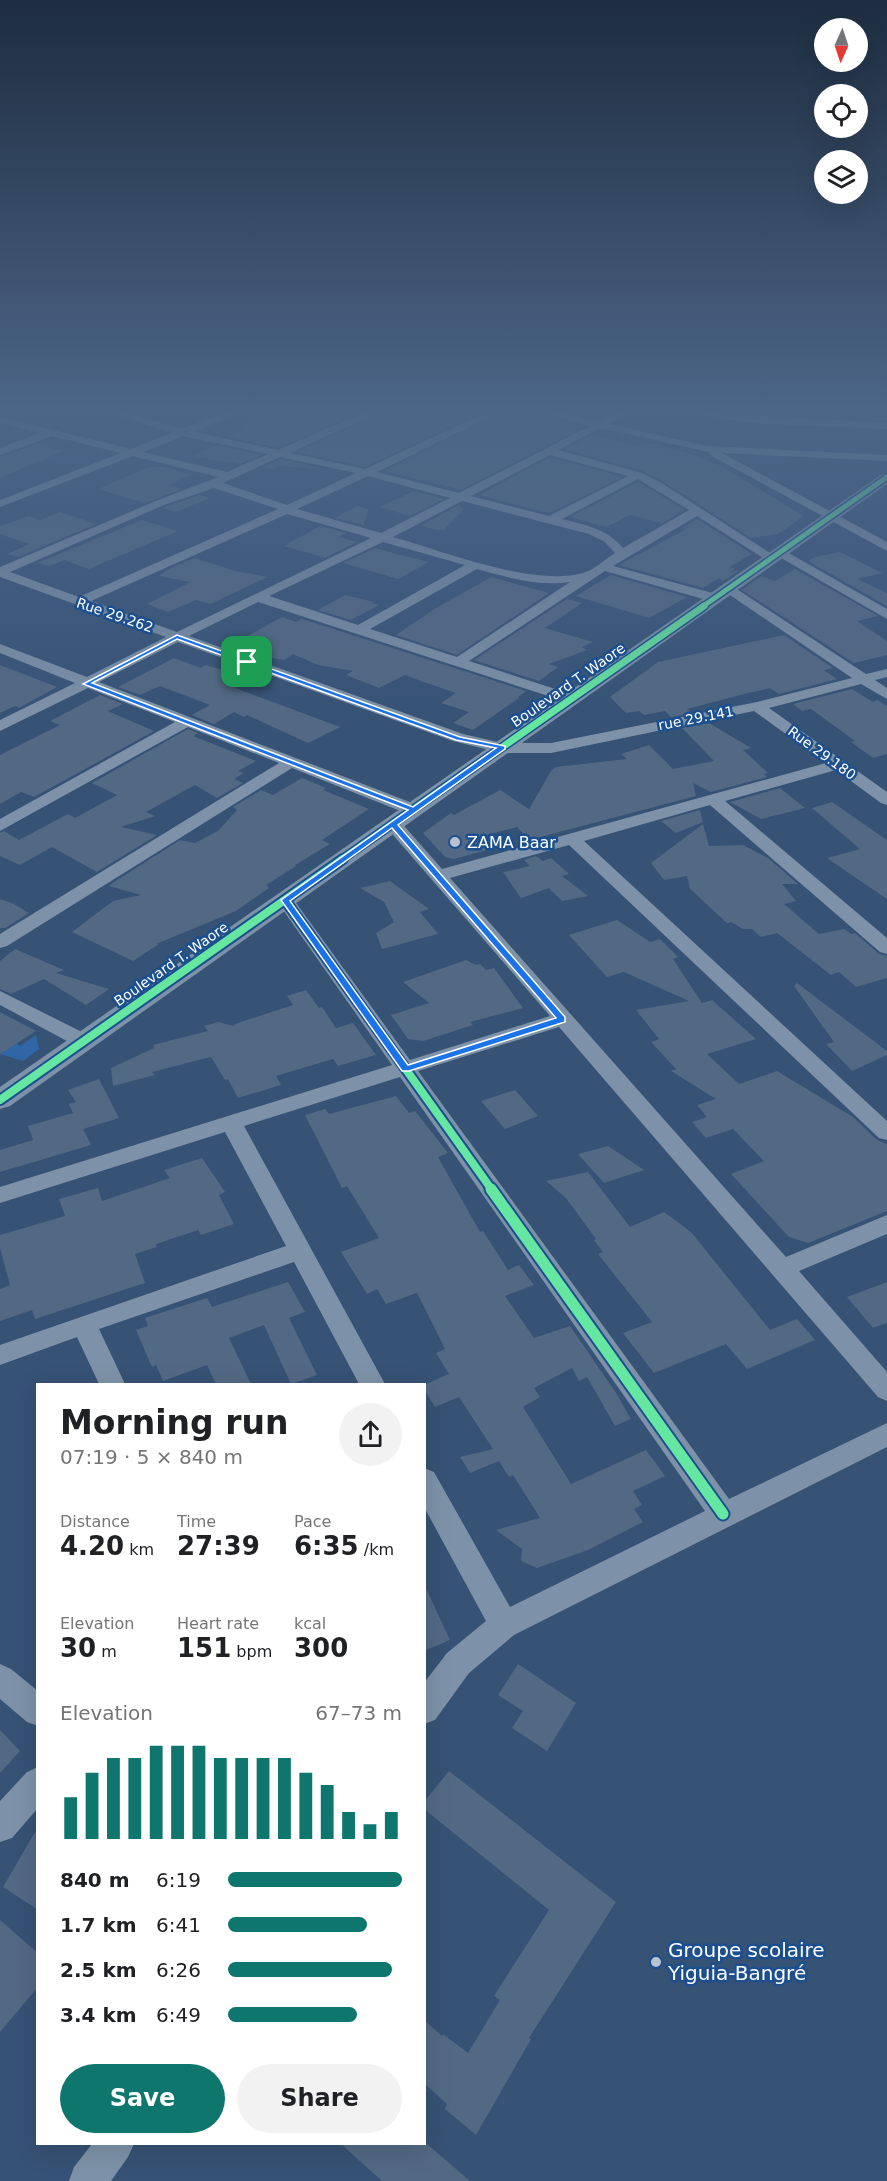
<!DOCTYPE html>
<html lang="en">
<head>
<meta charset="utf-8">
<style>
	body { margin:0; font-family:"DejaVu Sans",sans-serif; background:#f2f2f2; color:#202124; height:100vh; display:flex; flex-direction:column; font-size:22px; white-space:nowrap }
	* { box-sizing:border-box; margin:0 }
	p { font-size:20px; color:#757577 }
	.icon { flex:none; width:33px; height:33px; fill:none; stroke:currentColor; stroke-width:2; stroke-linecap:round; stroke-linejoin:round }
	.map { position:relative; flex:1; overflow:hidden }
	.sheet { position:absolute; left:36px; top:1383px; width:390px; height:762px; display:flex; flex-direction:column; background:#fff; border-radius:0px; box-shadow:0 6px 24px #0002 }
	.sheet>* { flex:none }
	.needle { width:39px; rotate:183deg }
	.tools { position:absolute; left:814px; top:18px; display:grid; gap:12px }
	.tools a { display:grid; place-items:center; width:54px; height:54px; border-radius:50%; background:#fff; box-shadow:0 6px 24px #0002; font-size:30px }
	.pin { position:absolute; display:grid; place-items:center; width:51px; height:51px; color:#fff; margin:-26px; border-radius:12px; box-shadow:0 3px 9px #0006 }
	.round { display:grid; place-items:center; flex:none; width:63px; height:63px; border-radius:32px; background:#f2f2f2 }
	.head { display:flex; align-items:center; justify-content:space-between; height:102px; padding:0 24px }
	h1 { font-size:33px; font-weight:700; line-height:45px }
	.stats { display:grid; grid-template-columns:repeat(3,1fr); gap:9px; height:102px; padding:6px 24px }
	.stats div { display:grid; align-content:center }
	.stats b { font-size:26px; font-weight:700 }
	.stats small { font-size:16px; font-weight:400 }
	.stats p { font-size:16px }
	.chart { height:168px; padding:12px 24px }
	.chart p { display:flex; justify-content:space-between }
	.chart svg { width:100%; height:108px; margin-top:6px; stroke:#0f766e; stroke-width:6 }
	.primary-button { display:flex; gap:12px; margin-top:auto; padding:12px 24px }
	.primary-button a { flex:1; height:69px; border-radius:36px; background:#0f766e; color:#fff; font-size:24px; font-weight:700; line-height:69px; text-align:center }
	.primary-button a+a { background:#f2f2f2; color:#202124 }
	ul { padding:0 24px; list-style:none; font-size:20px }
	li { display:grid; grid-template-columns:96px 72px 1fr; align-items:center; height:45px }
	li i { height:15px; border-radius:8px; background:#0f766e }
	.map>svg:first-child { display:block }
</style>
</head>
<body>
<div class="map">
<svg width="887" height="2181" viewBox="0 0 887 2181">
	<rect width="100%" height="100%" fill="#365274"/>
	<path fill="#2f66a5" d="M36,1035L39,1049L23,1061L0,1054L10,1038L20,1046Z"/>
	<path fill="#526984" d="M260,412H359L278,448L228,437Z
		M381,412H481L365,467L297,452Z
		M503,412L540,421L546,418L580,426L573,430L576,431L461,490L384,471Z
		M593,435L635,445L647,446L651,443L697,456L721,466L804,516L778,534L751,538L661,480L643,471L564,449Z
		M36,444L63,451L0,478V457Z
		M217,445L261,455L240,464L192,456Z
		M550,457L622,477L549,513L479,495Z
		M280,459L324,469L280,466L272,469L263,467Z
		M150,467H165L191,475L168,485L181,489L145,503L98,489Z
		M638,482L685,510L662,523L630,515L606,527L570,517Z
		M414,491L444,499L410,516L380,507Z
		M200,495L209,498L176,512L162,508Z
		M459,505L464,509L443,531L420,526Z
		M357,506L368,509L364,525L335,518Z
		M60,512L96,524L18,557L8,554L29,544L0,534V526L29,516L40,520Z
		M697,519L752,554L730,567L735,569L729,572L740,570L723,581L719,578L703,588L619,565L686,529L682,528Z
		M142,520L178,531L89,569L64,560L49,566L37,563Z
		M320,526L347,533L339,537L357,542L325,558L284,546Z
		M375,548L393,553L429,562L398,579L343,563Z
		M840,552L882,573L857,579L887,593V606L808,561L815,557Z
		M194,558L235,571L268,577L210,604L196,600L168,612L147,604L190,582L159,576L167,570Z
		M795,569L878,616L857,621L887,641V655L854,663L742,590L761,576L775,581Z
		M611,575L687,597L649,618L576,596Z
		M491,577L549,593L457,655L396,635L436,608Z
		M345,595L374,602L372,603L379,605L351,620L318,610Z
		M567,599L582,603L545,628L593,642L582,647L587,650L549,664L558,667L539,681L474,660Z
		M282,617L296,622L302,619L526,691L518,697L519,698L473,730L453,723L469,712L441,703L456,693L418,680L405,675L379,688L346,675L353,671L318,665L293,654L284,660L255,655L270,646L244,638Z
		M784,635L833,668L824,670L837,679L779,694L770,688L744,694L687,709L693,713L671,717L665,711L644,715L639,711L626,713L610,697L658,662Z
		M174,658L201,668L206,665L253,679L235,688L340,727L308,743L247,715L244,717L234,712L214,724L192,715L210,705L160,686L140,695L118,687Z
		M0,665L57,687L19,708L15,706L0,713Z
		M852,689L873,702L877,700L887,706V754L873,758L851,742L855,741L811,709L802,711L793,704Z
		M100,695L123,704L108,711L154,731L34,797L21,792L0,804V755L60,725L50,721Z
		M709,723L751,748L743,750L768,773L764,774L767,777L711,792L693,783L696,796L529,840L517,827L475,838L487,850L454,859L445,857L423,833L451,813L454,815L500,790L529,809L551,771L556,767L627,759L621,754L649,745L673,769L714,761L682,728Z
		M188,729L198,733L193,736L256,761L238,771L244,773L234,779L243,783L217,798L195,785L146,812L155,816L121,827L157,835L97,872L52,847L20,865L0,856V833L4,831L19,840L68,814L75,818L117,795L92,783Z
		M302,778L326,788L323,790L369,809L322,840L330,844L295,865L296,866L266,885L269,888L236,911L156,944H159L133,961L72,932L113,901L141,895L109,886L114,882L180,840L195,843L218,831L237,810L233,807L261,790L273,795Z
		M780,788L805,808L761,819L730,802Z
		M832,802L887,840V899L827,858L860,849L812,808Z
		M700,810L703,822L676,833L661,821Z
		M703,824L709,846L743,845L768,858L798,884H782L796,901L784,904L819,934L844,929L851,934L855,933L879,954L887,956V978L856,987L839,972L831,975L777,933L761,937L752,929H743L731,922L727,923L690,889L687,876L664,880L651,863Z
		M536,856L543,861L551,858L569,874L562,876L588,896L562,901L549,888L521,898L503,872L530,866L524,860Z
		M390,881L429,909L420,912L438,934L382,949L376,933L394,922L384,902L360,888Z
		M0,899L14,904L29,913L5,928H0Z
		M617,920L650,942L660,939L678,957L673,959L702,1003L712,1000L756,1039L707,1054L739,1084L777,1071L853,1117L877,1140L887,1144V1211L808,1243L789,1237L731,1174L764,1161L733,1129L706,1138L692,1122L707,1117L697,1105L716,1099L671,1071L676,1069L651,1042L659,1039L636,1010L689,1001L624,972L607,977L569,935Z
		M15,949L64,970L56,973L109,989L86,1005L44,979L11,994L0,989V961Z
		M466,960L476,965L480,964L486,970L494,968L523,1008L470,1022L473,1025L423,1041L408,1039L391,1015L429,1003L403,982Z
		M797,983L887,1051V1055L852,1071L826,1044L834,1042L794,986Z
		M306,990L319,1008L322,1007L336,1028L353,1023L376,1055L338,1066L333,1059L286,1073L276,1076L281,1085L238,1098L228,1079L225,1080L211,1057L152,1072L155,1075L113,1086L111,1068L154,1048L153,1045L208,1031L204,1026L218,1022L234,1026L235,1024L293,1005L287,996Z
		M0,1012L36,1031L0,1054Z
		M99,1079L119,1118L83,1129L91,1145L0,1172V1150L33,1140L28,1126L73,1113L69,1104L76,1102L68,1090Z
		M515,1090L538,1116L505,1129L481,1101Z
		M396,1096L409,1113L415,1111L448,1153L438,1157L480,1232L483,1231L508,1270L519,1265L534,1285L505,1296L534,1338L570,1326L616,1393L631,1419L615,1426L587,1377L579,1381L572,1368L534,1388L540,1397L523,1407L571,1484L646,1450L665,1476L633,1491L642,1505L634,1509L643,1522L588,1550L537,1568L521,1561L522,1549L496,1530L540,1518L513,1475L509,1477L499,1461L470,1473L460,1457L493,1449L459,1397L435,1407L424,1389V1385L449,1374L436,1353L445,1349L417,1293L386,1304L377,1289L367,1294L341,1252L379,1238L347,1186L342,1188L305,1115L325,1109L329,1114Z
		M608,1146L644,1170L604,1183L578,1154Z
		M202,1158L225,1192L219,1195L234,1224L201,1235L198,1230L156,1244L157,1247L135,1254L145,1283L35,1319L32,1310L0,1321V1289L10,1285L0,1248V1235L65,1216L59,1199L98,1188L102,1201L170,1178L164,1170Z
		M588,1172L630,1227L664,1212L691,1232L770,1330L797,1319L815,1340L747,1369L726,1344L654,1373L623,1333L652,1322L598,1254L603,1252L594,1240L596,1239L566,1198L546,1181Z
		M288,1282L305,1312L289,1318L317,1375L291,1384L264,1325L229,1338L251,1384H216L207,1365L163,1381L156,1365L152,1367L136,1330L148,1326L145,1318L207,1298L212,1307Z
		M887,1282V1323L873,1328L847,1297Z
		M424,1584L450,1640L424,1651Z
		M518,1664L576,1703L547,1751L512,1728L523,1711L498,1695Z
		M0,1730L20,1751L0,1773Z
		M449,1771L616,1902L529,2038L531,2039L476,2135L445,2109L447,2104L424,2083V2020L442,2036L443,2034L468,2053L500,2000L494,1996L549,1910L424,1809V1802Z
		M38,1827V1910L3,1887Z
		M0,1920L38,1953V1987L0,2032Z
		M341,2144H427L470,2181H382Z"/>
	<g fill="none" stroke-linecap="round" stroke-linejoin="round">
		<path fill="#7d92a8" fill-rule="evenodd" d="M110,412H126L182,429L226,412H241L194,432L278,450L365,412H379L290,453L365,469L487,412H501L377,472L459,493L590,426L538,412H558L598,421L616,412H629L609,424L707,446L887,455V461L722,453L887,542V551L710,455L709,452L601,428L558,450L642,473L660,482L778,558L772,562L768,561L697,516L613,566L720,595L722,598L720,601H710L605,571L469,661L577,696L579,699L577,702H567L258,602L189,636L463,734L502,743H551L757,702L852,678L724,591L723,588L724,585L729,584L866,674L887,669V677L875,680L887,688V699L861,684L769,708L887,792V805L881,803L836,770L725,801L887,938V954L880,952L710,805L584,841L887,1121V1140L879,1138L569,845L450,878L786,1257L887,1215V1234L799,1271L887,1372V1401L878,1397L559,1027L418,1071L729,1499L887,1423V1447L514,1635L469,1673L435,1720L424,1724V1683L447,1653L486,1621L424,1507V1468L434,1472L510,1607L705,1511L400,1077L244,1126L385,1384H359L294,1262L99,1329L125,1384H99L77,1337L0,1365V1345L286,1246L225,1132L0,1203V1187L392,1065L276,900L279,896H291L410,1060L550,1016L387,828L385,824L387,820H399L442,869L826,763L754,711L551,753H502L453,741L178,642L99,682L420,806L422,810L420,814H408L292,768L7,946L0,948V934L279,763L188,727L0,831V819L175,722L88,688L0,731V720L75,683L0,653V644L87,677L166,637L0,577V567L156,501L218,477L133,456L0,507V500L121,453L52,436L0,455V448L40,433L0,423V417L131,449L172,433ZM183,436L268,454L227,472L143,452ZM550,455L628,476L549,516L471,496ZM280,457L356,473L287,505L223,483ZM368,476L450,498L381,533L297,509ZM638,479L689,510L623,548C607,529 586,525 562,519ZM214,488L278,509L79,597L10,572L164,505ZM462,501L589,534L605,542L615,553C605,559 594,570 583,573C533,587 443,551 393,537ZM287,514L371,538L177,632L91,601ZM383,542L465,565L358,625L269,596ZM477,569C506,577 540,587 570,582L457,657L370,629Z
			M696,412L887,423V429L750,423L701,415Z
			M780,548L887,609V619L776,555L774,552Z
			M0,991L92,1037L95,1042L92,1047L85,1049L78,1047L0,1005Z
			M0,1664L11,1669L38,1691V1726L27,1722L0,1699Z
			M38,1767V1808L12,1838L0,1842V1801L27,1772Z
			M92,2144H134L128,2157L111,2181H69L74,2167Z"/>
		<path fill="#7d92a8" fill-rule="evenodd" d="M887,473V484L10,1106L0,1109V1087L882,474Z"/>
		<g stroke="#1b4f8f" stroke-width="8">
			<path id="cycleway-far3" d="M702,607L887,477"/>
		</g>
		<g stroke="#1b4f8f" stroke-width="10">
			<path id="cycleway-far2" d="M341,860L704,606"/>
		</g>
		<g stroke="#1b4f8f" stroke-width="12">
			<path id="cycleway-far1" d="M285,900L492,1190
				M0,1100L343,859"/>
		</g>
		<g stroke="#1b4f8f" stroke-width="15">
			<path id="cycleway" d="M491,1189L723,1514"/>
		</g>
		<use href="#cycleway-far3" stroke="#66e7a1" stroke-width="5"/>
		<use href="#cycleway-far2" stroke="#66e7a1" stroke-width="7"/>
		<use href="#cycleway-far1" stroke="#66e7a1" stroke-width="8"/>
		<use href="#cycleway" stroke="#66e7a1" stroke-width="11"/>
	</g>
	<linearGradient id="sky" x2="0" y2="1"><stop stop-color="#1e2d40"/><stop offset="0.57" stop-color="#4c6688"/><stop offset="1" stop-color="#4c6688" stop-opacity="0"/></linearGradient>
	<rect width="887" height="718" fill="url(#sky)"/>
	<path fill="#1a73e8" stroke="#fff" stroke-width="1.5" fill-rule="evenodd" d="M177,635L460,737L505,746V749L398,825L565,1017V1022L409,1071H402L281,900L408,810L83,684ZM177,639L456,740L496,748L413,807L92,683ZM392,828L556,1018L408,1065L290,901Z"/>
	<g fill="#b9c2ce" stroke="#1b4f8f" stroke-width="2">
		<circle cx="455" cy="842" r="6"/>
		<circle cx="656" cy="1962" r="6"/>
	</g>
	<g text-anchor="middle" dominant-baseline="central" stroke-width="5" stroke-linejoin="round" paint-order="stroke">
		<g font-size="14" fill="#fff" stroke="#1b4f8f">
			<text transform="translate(115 615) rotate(19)">Rue 29.262</text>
			<text transform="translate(568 685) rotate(-35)">Boulevard T. Waore</text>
			<text transform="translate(696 718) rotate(-11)">rue 29.141</text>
			<text transform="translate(822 753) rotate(36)">Rue 29.180</text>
			<text transform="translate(171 964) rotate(-35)">Boulevard T. Waore</text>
		</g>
		<g font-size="16" fill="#fff" stroke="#1b4f8f" text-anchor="start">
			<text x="467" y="842">ZAMA Baar</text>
		</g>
		<g font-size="20" fill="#fff" stroke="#1b4f8f" text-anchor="start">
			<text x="668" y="1950">Groupe scolaire<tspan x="668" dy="23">Yiguia-Bangré</tspan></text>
		</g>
	</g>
</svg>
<div class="tools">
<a><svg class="needle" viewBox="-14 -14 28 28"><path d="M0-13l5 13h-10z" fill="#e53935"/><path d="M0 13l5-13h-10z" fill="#757577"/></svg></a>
<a><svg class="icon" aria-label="locate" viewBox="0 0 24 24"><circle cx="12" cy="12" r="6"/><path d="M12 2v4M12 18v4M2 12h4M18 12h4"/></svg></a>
<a><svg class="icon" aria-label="layers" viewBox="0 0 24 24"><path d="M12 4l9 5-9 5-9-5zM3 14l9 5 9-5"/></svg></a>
</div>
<div class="pin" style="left:247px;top:662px;background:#1e9e55"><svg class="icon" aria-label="arrive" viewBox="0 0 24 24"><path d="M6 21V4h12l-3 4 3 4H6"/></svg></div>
<section class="sheet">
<div class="head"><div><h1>Morning run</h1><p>07:19 · 5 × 840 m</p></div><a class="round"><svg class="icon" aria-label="share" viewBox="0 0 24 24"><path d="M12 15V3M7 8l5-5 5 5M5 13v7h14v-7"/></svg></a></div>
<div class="stats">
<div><p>Distance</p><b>4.20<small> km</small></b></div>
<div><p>Time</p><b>27:39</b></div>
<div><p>Pace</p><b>6:35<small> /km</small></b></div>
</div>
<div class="stats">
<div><p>Elevation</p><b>30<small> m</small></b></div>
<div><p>Heart rate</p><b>151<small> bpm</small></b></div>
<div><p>kcal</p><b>300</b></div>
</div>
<div class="chart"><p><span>Elevation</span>67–73 m</p>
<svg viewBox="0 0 160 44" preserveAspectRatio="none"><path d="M5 44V27M15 44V17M25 44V11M35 44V11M45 44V6M55 44V6M65 44V6M75 44V11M85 44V11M95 44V11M105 44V11M115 44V17M125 44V22M135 44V33M145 44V38M155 44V33"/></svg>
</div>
<ul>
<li><b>840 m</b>6:19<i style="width:100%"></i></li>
<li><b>1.7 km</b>6:41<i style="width:80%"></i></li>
<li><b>2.5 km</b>6:26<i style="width:94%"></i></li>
<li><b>3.4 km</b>6:49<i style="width:74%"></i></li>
</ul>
<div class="primary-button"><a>Save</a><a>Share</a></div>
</section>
</div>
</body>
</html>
